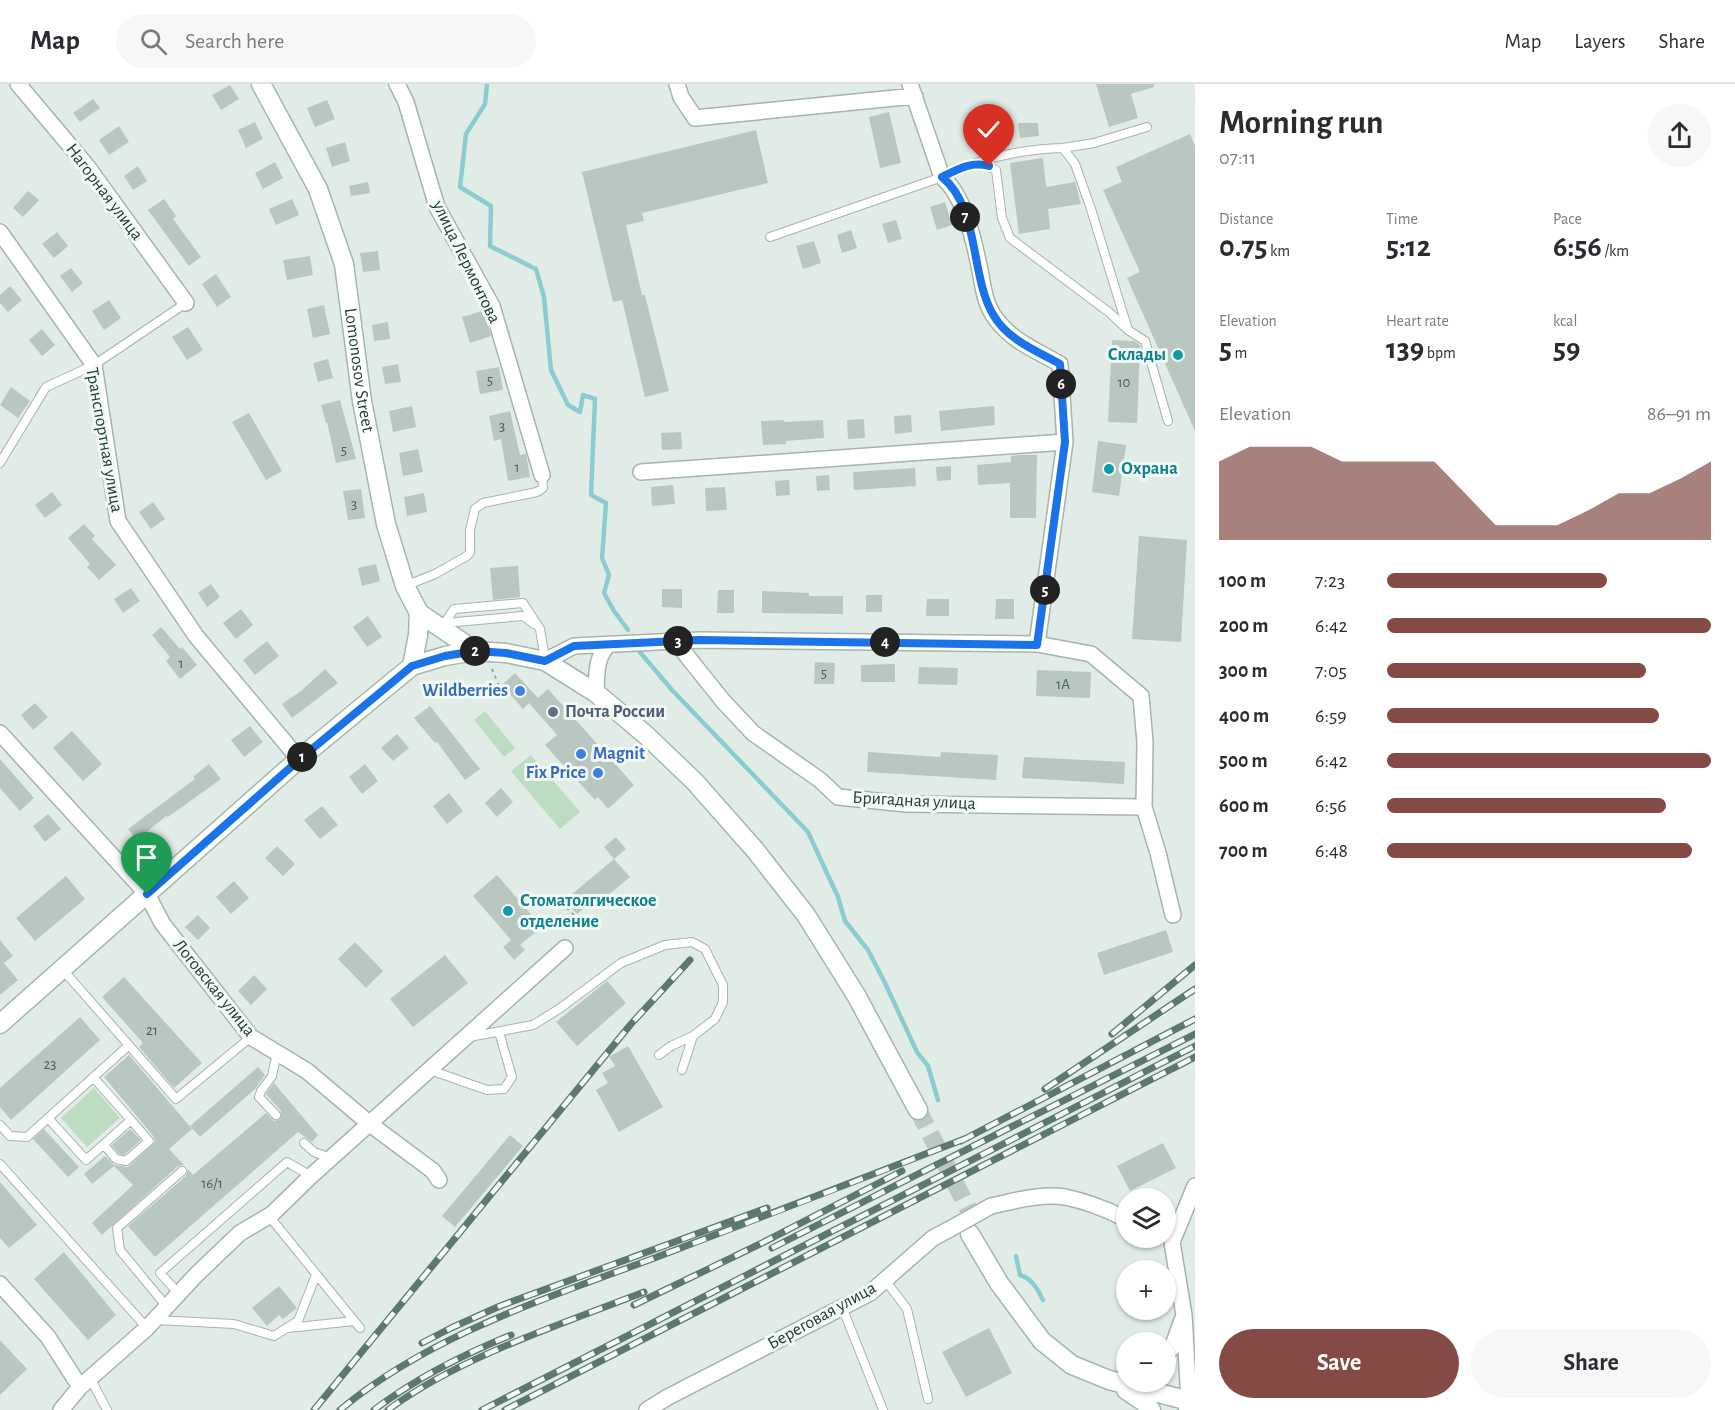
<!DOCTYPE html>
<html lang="en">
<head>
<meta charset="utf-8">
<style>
	body { margin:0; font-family:"Alegreya Sans",sans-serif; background:#f7f7f7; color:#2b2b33; height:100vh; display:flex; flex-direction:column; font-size:22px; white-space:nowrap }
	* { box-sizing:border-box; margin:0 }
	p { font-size:20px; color:#7c7c81 }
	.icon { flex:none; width:33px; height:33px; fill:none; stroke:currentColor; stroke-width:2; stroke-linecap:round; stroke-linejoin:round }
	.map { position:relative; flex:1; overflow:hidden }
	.details { display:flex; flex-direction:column; background:#fff; width:540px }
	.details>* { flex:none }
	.fabs { position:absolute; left:1116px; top:1104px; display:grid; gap:12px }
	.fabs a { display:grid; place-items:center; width:60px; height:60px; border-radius:50%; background:#fff; box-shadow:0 2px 4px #0004; font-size:30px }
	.pin { position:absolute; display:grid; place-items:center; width:51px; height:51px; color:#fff; margin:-62px -26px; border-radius:50% 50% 50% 0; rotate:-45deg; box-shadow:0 0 6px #0007 }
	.pin .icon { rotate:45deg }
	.km { position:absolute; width:30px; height:30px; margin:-15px; border-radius:50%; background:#222; color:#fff; font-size:16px; line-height:30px; text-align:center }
	.round { display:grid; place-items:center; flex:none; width:63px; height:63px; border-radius:32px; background:#f7f7f7 }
	.overview { display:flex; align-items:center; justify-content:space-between; height:102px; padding:0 24px }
	h1 { font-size:33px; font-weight:700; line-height:45px }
	.stats { display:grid; grid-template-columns:repeat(3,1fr); gap:9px; height:102px; padding:6px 24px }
	.stats div { display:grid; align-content:center }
	.stats b { font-size:30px; font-weight:700 }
	.stats small { font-size:16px; font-weight:400 }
	.stats p { font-size:16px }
	.chart { height:168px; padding:12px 24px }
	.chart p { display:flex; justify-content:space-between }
	.chart svg { width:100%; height:108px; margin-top:6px; fill:#844b46; opacity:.7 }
	.button { display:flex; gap:12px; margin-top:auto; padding:12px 24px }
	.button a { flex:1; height:69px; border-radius:36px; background:#844b46; color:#fff; font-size:24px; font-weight:700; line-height:69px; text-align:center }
	.button a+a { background:#f7f7f7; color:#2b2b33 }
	ul { padding:0 24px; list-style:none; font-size:20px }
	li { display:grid; grid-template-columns:96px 72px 1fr; align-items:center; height:45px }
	li i { height:15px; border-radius:8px; background:#844b46 }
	header { display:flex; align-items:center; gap:36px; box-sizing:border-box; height:84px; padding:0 30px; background:#fff; border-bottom:2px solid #e1e1e2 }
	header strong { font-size:28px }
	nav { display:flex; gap:33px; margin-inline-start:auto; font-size:21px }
	.search { width:420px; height:54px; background:#f7f7f7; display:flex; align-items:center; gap:15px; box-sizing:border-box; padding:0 21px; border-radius:33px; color:#7c7c81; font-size:22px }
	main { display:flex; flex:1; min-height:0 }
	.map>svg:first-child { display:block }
</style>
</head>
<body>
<header>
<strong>Map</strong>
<div class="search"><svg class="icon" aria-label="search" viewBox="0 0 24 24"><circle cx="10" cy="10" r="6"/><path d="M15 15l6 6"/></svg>Search here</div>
<nav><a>Map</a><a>Layers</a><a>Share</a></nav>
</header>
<main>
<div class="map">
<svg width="1195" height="1326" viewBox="0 0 1195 1326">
	<rect width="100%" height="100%" fill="#e2ece7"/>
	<path fill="#bcddc1" d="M485,627L515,664L504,673L474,636Z
		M531,671L580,728L560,745L511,687Z
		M94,1004L120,1034L87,1063L61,1034Z"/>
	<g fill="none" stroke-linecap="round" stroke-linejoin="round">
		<path stroke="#8bccd0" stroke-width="4.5" d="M487,0L485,20L466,50L460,103L491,122L490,162L536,185L544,213L551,286L568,321L580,328L583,311L595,315L591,411L606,419L602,474L609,491L604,509L614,527L628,546
			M639,567L672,606L808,748L838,813L845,837L868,866L884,897L917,968L928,982L938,1016
			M1016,1172L1020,1191C1032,1194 1038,1206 1043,1216"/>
	</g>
	<path fill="#b8c7c0" d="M1096,0H1154V3L1131,10L1138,34L1109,43Z
		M230,1L239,15L221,26L212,11Z
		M93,15L100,24L80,38L73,29Z
		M327,16L335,35L315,43L307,24Z
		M889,28L901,79L880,84L869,33Z
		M255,38L263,55L246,64L238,46Z
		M1018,39H1038L1039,52L1020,54Z
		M119,42L129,58L109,71L99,56Z
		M756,46L768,99L642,129L644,137L626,141L642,211H645L669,307L645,313L622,216L613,218L582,88Z
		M1190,50L1195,62V347L1127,194L1140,188L1103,106L1122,98L1116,83Z
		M345,58L350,77L332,83L326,64Z
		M1043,74L1046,103L1075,98L1081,120L1048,125L1050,145L1019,150L1010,79Z
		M275,78L283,94L263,105L255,89Z
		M138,82L147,97L133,106L124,92Z
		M368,98L370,109L351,112L349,102Z
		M28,107L39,116L23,133L13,124Z
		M164,115L176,132L173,135L201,173L189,182L148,126Z
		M292,115L299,131L276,141L269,125Z
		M945,118L952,141L937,146L930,123Z
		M896,136L902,155L888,159L882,140Z
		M851,146L857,164L842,169L837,151Z
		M57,148L68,162L54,174L42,160Z
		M814,157L821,179L803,185L796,162Z
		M378,167L380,186L363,188L360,169Z
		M310,172L313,191L287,196L283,176Z
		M71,184L83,199L72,208L60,192Z
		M216,190L231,213L217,223L202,200Z
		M10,202L22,216L8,228L0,219V211Z
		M109,216L121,234L104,246L92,227Z
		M324,221L330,250L313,254L307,225Z
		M483,227L491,252L470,259L462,233Z
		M388,238L390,255L374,257L372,241Z
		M188,243L203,266L187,276L172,253Z
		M42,245L55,261L42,272L29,256Z
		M1112,256L1134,257L1140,261L1137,339L1108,338Z
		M328,275L333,294L318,298L313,279Z
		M398,280L401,298L385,300L382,283Z
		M499,283L503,306L480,310L476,287Z
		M11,303L30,317L18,334L0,321Z
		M340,316L356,375L336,379L327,338L326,339L321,321Z
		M412,322L416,343L393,348L389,327Z
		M994,322L995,341L941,347L939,327Z
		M510,327L520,371L526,370L530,393L508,397L501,355L494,357L489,332Z
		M249,329L282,387L266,396L232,338Z
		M911,331L912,348L895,350L894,332Z
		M864,335L865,354L848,355L847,336Z
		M784,336V338L823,336L824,354L786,357V360L763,361L761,337Z
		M681,348L682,365L662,366L661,349Z
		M1098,357L1126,361L1119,412L1092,408Z
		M418,365L423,388L403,392L399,369Z
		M1019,371H1037L1036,434H1010V399L978,401L977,381L1011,378V372Z
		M951,382V396L937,397L936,383Z
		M915,384L916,402L854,406L853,388Z
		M829,391L830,406L817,407L816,392Z
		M789,396L790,411L776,412L775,397Z
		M673,401L675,420L652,422L651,403Z
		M725,403L727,426L706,427L705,404Z
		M361,405L365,434L348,436L343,407Z
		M52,408L62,421L45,434L35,421Z
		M424,409L427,428L407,432L404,413Z
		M153,418L165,435L151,445L139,428Z
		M84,440L95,452L92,455L116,481L99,496L87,483L90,480L68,454Z
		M1139,452L1187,456L1181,558L1132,555Z
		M376,480L380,497L362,502L358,484Z
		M518,482L520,513L493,516L490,484Z
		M211,500L220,513L207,523L198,509Z
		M131,504L140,517L123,529L114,515Z
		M662,505H682V524L662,523Z
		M718,506H734V529H717Z
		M762,507L809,509V512H843V530L762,529Z
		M866,511H882V528H866Z
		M927,515H949V532H926Z
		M996,515H1014V535H995Z
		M241,525L253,541L236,555L223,539Z
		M368,532L382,553L367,563L353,543Z
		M161,543L180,565L182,563L197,581L180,595L166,577L170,573L152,551Z
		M267,557L279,572L255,591L243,576Z
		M815,578L835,579L834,600H814Z
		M895,580V598H861V581Z
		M919,583L958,584L957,601L918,600Z
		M325,585L338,599L292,634L282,620L301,607Z
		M1037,586L1091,588L1090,614L1036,612Z
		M515,589L538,614L548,605L634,701L608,725L598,713L595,716L545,661L557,651L529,619L523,625L502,601Z
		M35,619L48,633L33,646L21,631Z
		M430,622L480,685L465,696L437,658L435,659L414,634Z
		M250,642L263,658L244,673L231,656Z
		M72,647L102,680L83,697L53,664Z
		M397,650L409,664L393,677L381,664Z
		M868,668L940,673L941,668L998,671L996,696L867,688Z
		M1024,673L1125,678L1124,700L1022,694Z
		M0,675L34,714L20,727L0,704Z
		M209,680L221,695L168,733L166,732L137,756L128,745L195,695L193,693Z
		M365,680L378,697L362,710L349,693Z
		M501,704L513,718L497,733L485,719Z
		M449,709L463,727L447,740L433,722Z
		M322,722L338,741L320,755L304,736Z
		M48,730L61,745L45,758L33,742Z
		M616,753L626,765L614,775L604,763Z
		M277,762L295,780L283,792L265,774Z
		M614,775L630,793L606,813L602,809L577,830L565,816Z
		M497,791L542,843L520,861L525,866L514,876L503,863L511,856L473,812Z
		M66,792L85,815L35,857L16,834Z
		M234,797L249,814L231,830L216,813Z
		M198,831L210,844L198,856L185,843Z
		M1166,846L1173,868L1104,891L1097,869Z
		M0,856L13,872L4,879L18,896L0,911Z
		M355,858L383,887L366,904L338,875Z
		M445,871L468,899L413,943L390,915Z
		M254,891L267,905L251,921L238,907Z
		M124,893L202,979L174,1004L139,963L143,959L102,913Z
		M607,897L626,919L577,962L556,938Z
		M80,933L100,956L11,1036L0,1023V1004Z
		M628,962L663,1023L619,1048L596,1006L608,999L602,989L615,982L609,973Z
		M129,971L192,1045L169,1065L184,1081L178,1082L102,1151L92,1139L133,1101L114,1082L92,1100L84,1090L105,1072L114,1081L128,1083L155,1058L154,1053L140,1036L104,993Z
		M258,983L265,991L255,1005L200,1053L190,1042Z
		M274,999L318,1051L312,1058L298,1048L155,1173L128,1142L186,1092L188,1085L193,1091L266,1029L274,1037L280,1035L281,1027L266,1010Z
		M44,1045L79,1083L68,1093L33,1055Z
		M130,1045L141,1056L124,1071L119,1070L112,1061Z
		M510,1051L523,1062L455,1143L442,1132Z
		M1163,1059L1176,1084L1130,1107L1117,1082Z
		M0,1098L37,1141L9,1164L0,1154Z
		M64,1168L116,1231L88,1256L34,1195Z
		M279,1202L297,1224L283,1235L279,1231L267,1242L252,1224Z
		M989,1244L1012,1289L966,1313L942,1268Z
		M0,1256L27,1285L0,1311Z"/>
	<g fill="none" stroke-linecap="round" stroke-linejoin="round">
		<path stroke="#bcc9c3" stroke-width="18" stroke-dasharray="18 9" stroke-linecap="butt" d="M918,1026L979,1146"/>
		<g stroke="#a5b4ad" stroke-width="10">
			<path id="service" d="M1063,64L1094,59L1147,43
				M979,79L996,86L1002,134L1010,154L1110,229L1128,246L1145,257L1168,337
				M770,153L942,93C979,75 1022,65 1063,64L1075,80L1091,125L1128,246
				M0,379L46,303L94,281L186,219
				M405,502L435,490L467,472L470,468V446L475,425L483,419L537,408L543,404L542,391
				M445,539L523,532L534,540
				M442,543L454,525L523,519L540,545L545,575
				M63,886L176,1015L251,953
				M469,953L533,941L559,925L621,879L665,861L692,858L705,865L723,901V918L715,935L693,952L671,962L659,971
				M430,986L487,1006L504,1005L512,993L499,948
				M682,986L693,952
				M276,1031L259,1013L261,1007L272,992L277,969
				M48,1034L86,1076L131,1036L93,993
				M0,1041L10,1052L27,1053L128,962
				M304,1059L314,1068L331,1074
				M104,1061L116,1075L126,1077L149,1057L131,1036
				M0,1080L147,1244
				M269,1132L360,1244
				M885,1196L907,1225L928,1315
				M179,1210L160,1189L287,1078L311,1092
				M167,1223L120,1166L117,1144L182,1087
				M842,1223L883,1326
				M156,1236L234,1240L274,1252L298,1237L316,1191
				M288,1244L354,1237
				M90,1294L107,1326"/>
		</g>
		<g stroke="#a5b4ad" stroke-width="18">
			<path id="minor" d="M18,0L87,82L186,219
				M397,0L406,18L437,123L492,222L542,391
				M677,0L681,13L695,34L915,12
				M910,0L942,93C965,112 974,158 980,186C983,203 985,221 996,235C1012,257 1037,267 1060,280L1065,358L1037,560
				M0,148L94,281L118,437L196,552L299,675
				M641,388L1065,358
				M675,557L723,617L753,649L820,696L838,713L906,720L1144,723
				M545,577L574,562L699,556L1037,560L1091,570L1141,612L1145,658L1144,723L1158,769L1173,831
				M596,609C597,590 595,574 609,560
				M0,649L147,810L162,839L251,953L307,987L370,1040L433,1087L439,1096
				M1009,1118C1026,1114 1047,1110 1065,1113C1085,1117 1108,1126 1126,1135
				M0,1200L48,1253L80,1303
				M1166,1269L1172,1264L1182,1236
				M1189,1317L1184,1231L1172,1158L1195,1102
				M61,1326L80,1303L147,1244L196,1191L240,1149L272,1130L311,1092L565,864
				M647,1326L668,1313L870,1209L933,1154L950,1145"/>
		</g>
		<g stroke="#a1b8ae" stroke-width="21">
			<g id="secondary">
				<path id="s1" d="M261,0L318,105L344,180L362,317L386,440L405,502L419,529L418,551L412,582"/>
				<path d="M419,529L475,567"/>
				<path d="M0,940L299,675L412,582L445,572L475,567L506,569L545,577L596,609L647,652L695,698L755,766L806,831L856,911L918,1026"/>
				<path d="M970,1150L999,1199L1042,1257L1072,1281L1109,1296L1189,1317L1188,1326"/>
				<path d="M1126,1306L1144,1318L1151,1326"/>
			</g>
		</g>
		<path stroke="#83af9d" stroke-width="2" stroke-dasharray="3 4.5" stroke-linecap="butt" d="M492,585L499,602
			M560,820C574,828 580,835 572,850"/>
		<use href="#service" stroke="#fff" stroke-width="8"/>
		<use href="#minor" stroke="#fff" stroke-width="15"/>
		<use href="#secondary" stroke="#fff" stroke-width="18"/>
		<g stroke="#5d796f" stroke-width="7">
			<path id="rail" d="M1112,950L1195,881
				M1045,1005L1195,905
				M961,1057L1195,935
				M772,1164L1195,950
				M634,1221L760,1160L902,1087
				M422,1259L451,1244L500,1222L767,1124
				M314,1326L631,940L690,876
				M340,1326C431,1250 548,1214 657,1173C761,1134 864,1094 967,1054
				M374,1326C416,1294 462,1271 511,1251
				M388,1326C459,1273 562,1240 644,1208
				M482,1326L1195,962
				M505,1326L1195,973"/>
		</g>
		<use href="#rail" stroke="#f3f9f5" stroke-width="4.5" stroke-dasharray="14" stroke-linecap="butt"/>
		<g stroke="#a5b4ad" stroke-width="18" stroke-linecap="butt">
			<path id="minor-bridge" d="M950,1145L991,1122L1009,1118"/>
		</g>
		<use href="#minor-bridge" stroke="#fff" stroke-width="15"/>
	</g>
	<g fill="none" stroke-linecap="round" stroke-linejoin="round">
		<g stroke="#fff" stroke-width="12">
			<path id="route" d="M147,810L300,675L412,582L445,572L475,567L506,569L545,577L574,562L699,556L1037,561L1065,358L1060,280C1037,267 1008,256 994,232C970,194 980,123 942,93C958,85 971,77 989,82"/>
		</g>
		<use href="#route" stroke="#1a73e8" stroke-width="8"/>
	</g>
	<g fill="#0f9aa8" stroke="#f3f9f5" stroke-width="2">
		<circle cx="1178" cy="271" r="6"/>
		<circle cx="1109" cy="385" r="6"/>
		<circle cx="508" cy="827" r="6"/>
	</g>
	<g fill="#3f7fe0" stroke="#f3f9f5" stroke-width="2">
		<circle cx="520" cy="607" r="6"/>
		<circle cx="581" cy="670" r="6"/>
		<circle cx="598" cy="689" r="6"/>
	</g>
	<circle fill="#5c6f8a" stroke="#f3f9f5" stroke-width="2" cx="553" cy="628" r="6"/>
	<g text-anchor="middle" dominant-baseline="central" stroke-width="6" stroke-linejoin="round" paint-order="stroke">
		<g font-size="15" fill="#486056">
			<text x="490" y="296">5</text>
			<text x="1124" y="298">10</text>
			<text x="502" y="342">3</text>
			<text x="344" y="366">5</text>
			<text x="517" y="383">1</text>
			<text x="354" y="420">3</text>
			<text x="181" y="579">1</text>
			<text x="824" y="589">5</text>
			<text x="1063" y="600">1А</text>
			<text x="152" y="946">21</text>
			<text x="50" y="980">23</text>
			<text x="212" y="1099">16/1</text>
		</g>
		<g font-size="18" fill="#223d33" stroke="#f3f9f5">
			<text transform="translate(104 108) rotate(53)">Нагорная улица</text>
			<text transform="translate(466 178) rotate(64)">улица Лермонтова</text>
			<text stroke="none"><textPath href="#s1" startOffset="306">Lomonosov Street</textPath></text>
			<text transform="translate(104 356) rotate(80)">Транспортная улица</text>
			<text transform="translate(914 717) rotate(3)">Бригадная улица</text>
			<text transform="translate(214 904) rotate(51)">Логовская улица</text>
			<text transform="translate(822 1232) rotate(-29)">Береговая улица</text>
		</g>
		<g font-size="18" font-weight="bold" fill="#0d838f" stroke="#f3f9f5" text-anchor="start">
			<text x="1166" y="271" text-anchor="end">Склады</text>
			<text x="1121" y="385">Охрана</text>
			<text x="520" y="817">Стоматолгическое<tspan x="520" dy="21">отделение</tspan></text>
		</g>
		<g font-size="18" font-weight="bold" fill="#366cbe" stroke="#f3f9f5" text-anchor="end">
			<text x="508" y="607">Wildberries</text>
			<text x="593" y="670" text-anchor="start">Magnit</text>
			<text x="586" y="689">Fix Price</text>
		</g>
		<g font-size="18" font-weight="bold" fill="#4e5e75" stroke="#f3f9f5" text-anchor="start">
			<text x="565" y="628">Почта России</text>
		</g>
	</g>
</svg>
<div class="fabs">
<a><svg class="icon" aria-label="layers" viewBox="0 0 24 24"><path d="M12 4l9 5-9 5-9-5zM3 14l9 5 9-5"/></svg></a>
<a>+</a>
<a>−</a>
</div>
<div class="pin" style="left:147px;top:810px;background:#1e9e55"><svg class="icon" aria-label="arrive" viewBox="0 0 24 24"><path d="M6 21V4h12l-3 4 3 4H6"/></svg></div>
<div class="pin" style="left:989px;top:82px;background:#d93025"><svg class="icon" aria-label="check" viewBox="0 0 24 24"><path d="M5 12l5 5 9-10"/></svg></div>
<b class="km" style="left:302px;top:673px">1</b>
<b class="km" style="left:475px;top:567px">2</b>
<b class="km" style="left:678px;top:557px">3</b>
<b class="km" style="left:885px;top:558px">4</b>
<b class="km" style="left:1045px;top:506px">5</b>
<b class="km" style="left:1061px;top:300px">6</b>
<b class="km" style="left:965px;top:133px">7</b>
</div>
<section class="details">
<div class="overview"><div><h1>Morning run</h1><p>07:11</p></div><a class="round"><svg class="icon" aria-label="share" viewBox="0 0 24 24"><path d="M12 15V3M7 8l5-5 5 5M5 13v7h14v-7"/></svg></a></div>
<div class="stats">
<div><p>Distance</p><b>0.75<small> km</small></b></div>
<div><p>Time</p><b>5:12</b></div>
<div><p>Pace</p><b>6:56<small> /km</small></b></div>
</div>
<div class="stats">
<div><p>Elevation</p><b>5<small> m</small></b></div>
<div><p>Heart rate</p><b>139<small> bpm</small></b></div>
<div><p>kcal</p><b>59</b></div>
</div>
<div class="chart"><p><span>Elevation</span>86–91 m</p>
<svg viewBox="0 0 160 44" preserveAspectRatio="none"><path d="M0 44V12L10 6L20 6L30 6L40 12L50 12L60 12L70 12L80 25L90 38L100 38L110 38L120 32L130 25L140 25L150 19L160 12V44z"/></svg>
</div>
<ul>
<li><b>100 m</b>7:23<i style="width:68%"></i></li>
<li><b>200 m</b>6:42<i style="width:100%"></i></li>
<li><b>300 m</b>7:05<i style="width:80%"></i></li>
<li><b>400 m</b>6:59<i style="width:84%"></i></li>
<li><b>500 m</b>6:42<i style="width:100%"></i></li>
<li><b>600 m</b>6:56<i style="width:86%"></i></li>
<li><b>700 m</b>6:48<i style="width:94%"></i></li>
</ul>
<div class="button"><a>Save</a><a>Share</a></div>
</section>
</main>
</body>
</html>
